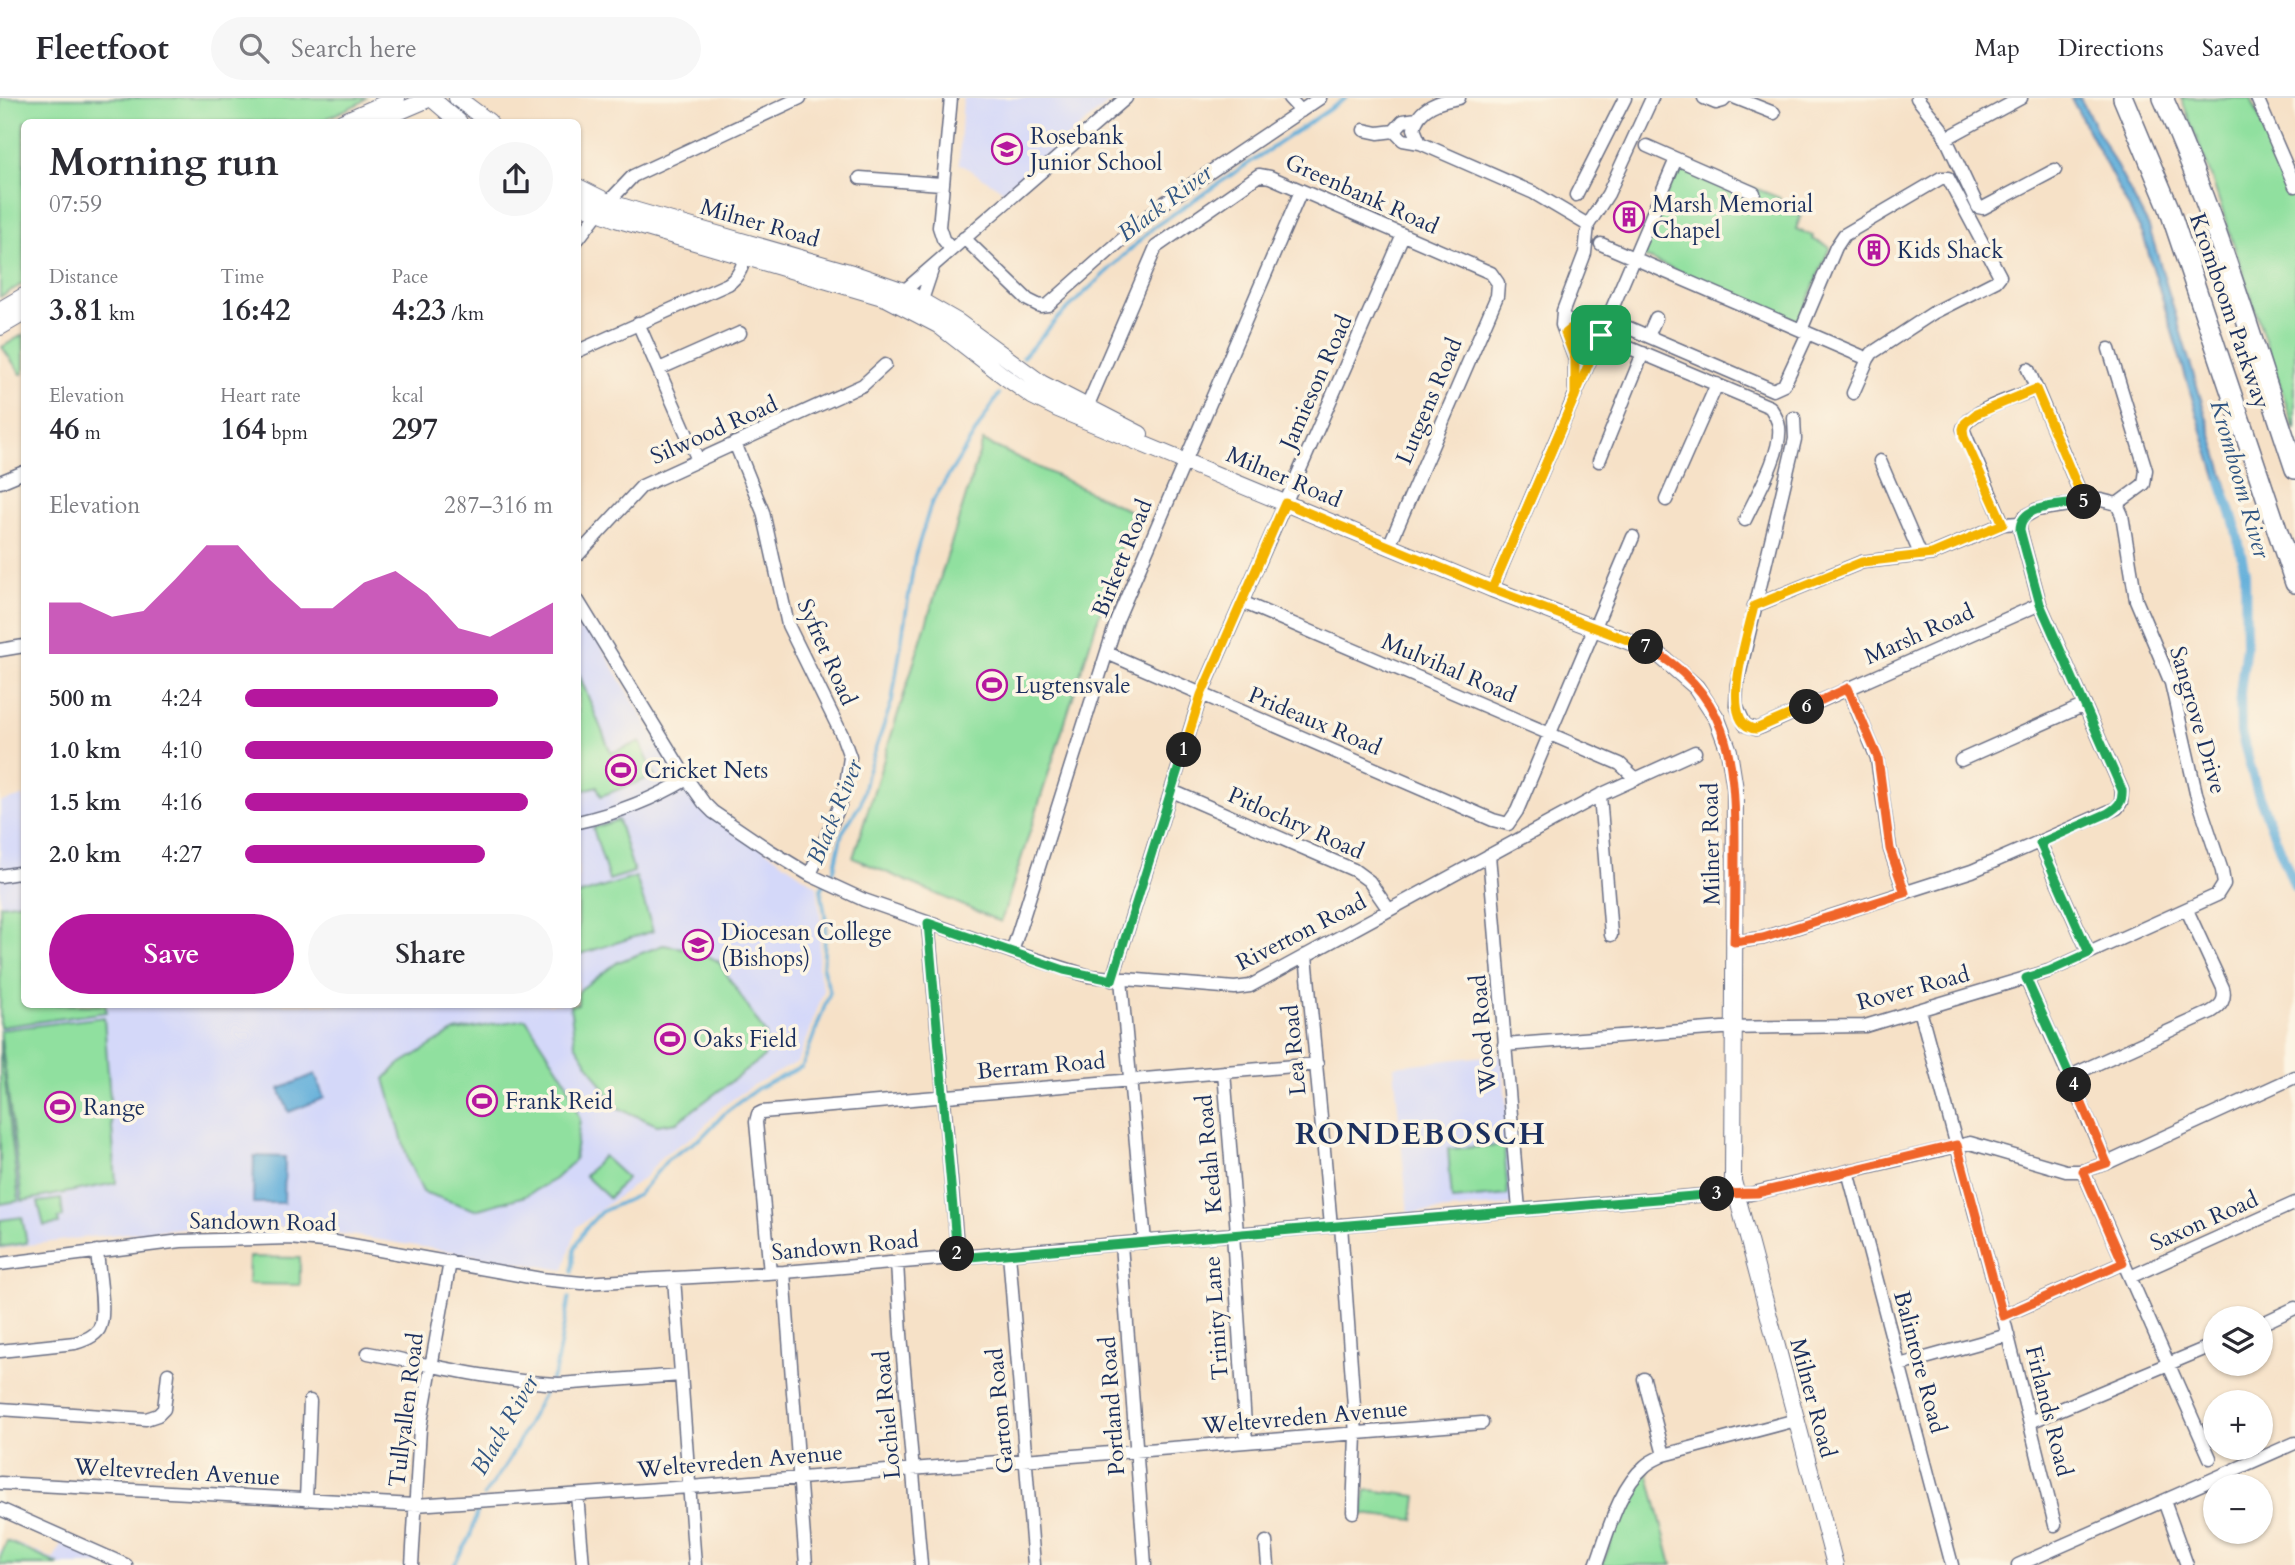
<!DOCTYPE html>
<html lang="en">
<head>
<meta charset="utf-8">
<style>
	body { margin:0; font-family:Cardo,serif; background:#f7f7f7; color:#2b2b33; height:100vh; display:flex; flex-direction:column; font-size:26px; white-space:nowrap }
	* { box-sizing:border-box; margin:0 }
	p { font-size:23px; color:#7c7c81 }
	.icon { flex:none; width:38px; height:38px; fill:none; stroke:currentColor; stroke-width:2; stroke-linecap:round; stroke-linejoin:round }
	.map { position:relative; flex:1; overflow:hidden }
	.side { position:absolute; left:21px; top:21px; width:560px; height:889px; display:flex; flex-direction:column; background:#fff; border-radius:10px; box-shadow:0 2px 5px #0004 }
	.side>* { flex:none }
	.tools { position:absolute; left:2203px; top:1208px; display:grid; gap:14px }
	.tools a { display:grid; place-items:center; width:70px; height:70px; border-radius:50%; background:#fff; box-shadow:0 2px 5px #0004; font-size:35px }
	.pin { position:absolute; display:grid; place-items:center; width:60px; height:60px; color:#fff; margin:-30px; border-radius:14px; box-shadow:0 4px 10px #0006 }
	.km { position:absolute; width:35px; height:35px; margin:-18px; border-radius:50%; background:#222; color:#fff; font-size:19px; line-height:35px; text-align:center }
	.round { display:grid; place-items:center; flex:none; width:74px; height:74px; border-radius:37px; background:#f7f7f7 }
	.head { display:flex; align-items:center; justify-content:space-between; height:119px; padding:0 28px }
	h1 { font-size:38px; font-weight:600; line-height:52px }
	.metrics { display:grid; grid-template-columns:repeat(3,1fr); gap:10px; height:119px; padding:7px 28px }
	.metrics div { display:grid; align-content:center }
	.metrics b { font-size:30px; font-weight:600 }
	.metrics small { font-size:19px; font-weight:400 }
	.metrics p { font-size:19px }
	.chart { height:196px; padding:14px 28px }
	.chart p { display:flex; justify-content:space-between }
	.chart svg { width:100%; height:126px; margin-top:7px; fill:#b5179e; opacity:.7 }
	.action { display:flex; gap:14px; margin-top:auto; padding:14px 28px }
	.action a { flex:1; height:80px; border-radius:42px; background:#b5179e; color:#fff; font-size:28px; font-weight:600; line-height:80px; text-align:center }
	.action a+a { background:#f7f7f7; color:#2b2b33 }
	ul { padding:0 28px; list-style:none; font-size:23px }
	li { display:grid; grid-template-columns:112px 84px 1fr; align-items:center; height:52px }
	li i { height:18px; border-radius:9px; background:#b5179e }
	header { display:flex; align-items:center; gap:42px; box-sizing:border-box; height:98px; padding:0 35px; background:#fff; border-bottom:2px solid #e1e1e2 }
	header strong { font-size:33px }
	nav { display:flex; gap:38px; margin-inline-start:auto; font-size:24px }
	.search { width:490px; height:63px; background:#f7f7f7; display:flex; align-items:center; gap:18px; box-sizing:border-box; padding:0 24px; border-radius:38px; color:#7c7c81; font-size:26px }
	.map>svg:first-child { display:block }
</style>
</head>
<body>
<header>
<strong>Fleetfoot</strong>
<div class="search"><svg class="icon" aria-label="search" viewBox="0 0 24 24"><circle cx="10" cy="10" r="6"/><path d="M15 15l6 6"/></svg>Search here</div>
<nav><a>Map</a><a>Directions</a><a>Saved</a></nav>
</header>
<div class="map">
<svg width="2295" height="1467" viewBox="0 0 2295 1467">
	<rect width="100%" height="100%" fill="#fcf5e5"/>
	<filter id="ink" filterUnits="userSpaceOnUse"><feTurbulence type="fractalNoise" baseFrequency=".0143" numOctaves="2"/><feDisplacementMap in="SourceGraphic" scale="14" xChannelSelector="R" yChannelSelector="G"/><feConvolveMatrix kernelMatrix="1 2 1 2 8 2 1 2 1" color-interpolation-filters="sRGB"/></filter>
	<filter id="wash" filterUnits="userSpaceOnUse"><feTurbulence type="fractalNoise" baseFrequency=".00686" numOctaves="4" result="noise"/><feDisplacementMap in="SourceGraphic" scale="28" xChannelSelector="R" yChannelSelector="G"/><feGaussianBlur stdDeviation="1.57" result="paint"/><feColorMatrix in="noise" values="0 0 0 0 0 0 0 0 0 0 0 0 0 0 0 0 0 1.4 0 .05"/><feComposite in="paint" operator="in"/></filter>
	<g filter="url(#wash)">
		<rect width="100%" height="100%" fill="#f6e1c7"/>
		<path fill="#d4d8f9" d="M963,0H1108L1110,4L1004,93L959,65Z
			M578,509L684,689L712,715L817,788L821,824L818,871L824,893L798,964L755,986L723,1008L697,1036L663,1057L646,1078L577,1129L564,1172L318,1132L271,1128L191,1129L88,1139L0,1151V704L24,698V906H578Z
			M1502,956L1514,1102L1510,1107L1408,1115L1394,968Z
			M8,1442L54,1461L62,1444L114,1467H0V1454Z"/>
		<path fill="#90e09f" stroke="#56887e" stroke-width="2" d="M0,0H366L360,5L319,24H24V185L0,199Z
			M2181,0H2251L2295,100V333L2209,72Z
			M1681,69L1757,91L1780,100L1776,111L1786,116L1801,117L1796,131L1813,138L1812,141L1830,149L1799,224L1642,158L1641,155L1678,70Z
			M24,236V275L21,276L2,249Z
			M983,343L1132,414L1001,824L853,760Z
			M578,574L611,655L640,644L655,678L601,698L597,688L578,694Z
			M618,722L634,774L609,782L593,730Z
			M636,779L653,833L578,857V797Z
			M24,804V906L105,907L107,914L0,929V807Z
			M663,847L696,852L718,863L766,937L764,959L677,1024L657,1027L616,1009L575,946L570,907L578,906V895L581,891L618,864Z
			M104,919L116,1085L22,1103L0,932Z
			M526,921L566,983L580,1022L574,1063L555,1081L525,1098L475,1112L423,1094L409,1065L385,981L397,968L455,933Z
			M0,942L19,1103L0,1106Z
			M1504,1047L1508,1097L1452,1102L1448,1051Z
			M603,1058L627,1080L609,1100L585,1078Z
			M61,1101L63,1119L58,1120L59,1126L44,1128L38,1104Z
			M22,1119L27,1145L0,1149V1122Z
			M249,1159L300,1160V1187L248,1186Z
			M1648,1374L1672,1467H1602L1630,1395Z
			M1370,1392L1417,1398L1414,1422L1363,1416L1365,1393Z
			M7,1443L58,1466L57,1467H0V1459Z"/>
		<path fill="#61aeda" stroke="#3e6e9c" stroke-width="2" d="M2071,0H2080L2149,129L2229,394L2221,396L2143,137Z
			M315,976L324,1000L289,1014L279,991Z
			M254,1058L285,1059L284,1105H253Z"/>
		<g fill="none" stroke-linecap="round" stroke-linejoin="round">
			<path stroke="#61aeda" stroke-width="3.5" d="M1023,259L1059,219L1154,129L1346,0
				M572,1174L574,1151L585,1131L601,1114L638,1097L668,1061L701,1040L727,1013L758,990L802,969L830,894L823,871L826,823L821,791L834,772L842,735L861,705L867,676L892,603L915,458L931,406L999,296
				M484,1398L509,1362L555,1274L569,1200
				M454,1467L470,1439L480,1405"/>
			<path stroke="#61aeda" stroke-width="10" d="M2221,384L2235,427L2245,474L2246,547L2240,595L2241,634L2257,693L2295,789"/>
		</g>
	</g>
	<g filter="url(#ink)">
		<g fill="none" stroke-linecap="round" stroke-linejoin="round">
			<g stroke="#686d83" stroke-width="15">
				<path id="minor" d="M951,0L939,129L943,141L951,151
					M1289,0L1301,13
					M1459,0C1440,3 1418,9 1414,31L1420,45L1534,95L1588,127L1585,155L1563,213L1562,227L1575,261V291
					M1704,0L1716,5L1723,3L1726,0
					M1736,0L1774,15
					M1917,0L1941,30L1978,109L1983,110L2055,72
					M2257,0L2295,88
					M1364,32L1378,35L1394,33L1403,23L1417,21
					M1394,33L1403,42L1420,45
					M1947,40L2021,0
					M1647,48L1754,95
					M860,80L941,86
					M1576,97L1625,0
					M1588,127L1608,96L1652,0
					M964,140L1028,202L1040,208L1048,207L1161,107L1320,0
					M578,141L598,115L633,78L800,0
					M1601,146L1868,261L1853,295
					M904,193L1126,0
					M922,202L933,169
					M1563,217L1568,224L1770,309C1774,315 1778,321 1779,329C1782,355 1756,398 1745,422
					M1608,221L1773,292L1784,287L1808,235
					M638,225L698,362
					M1801,232L1836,149L1844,137L1941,80H1948L2000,178L1996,183L1933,215L1872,255L1868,261
					M1648,238L1656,220
					M2109,251L2146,372L2144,386L2117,406
					M578,253L728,186C741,177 743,166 747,151
					M659,271L740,235
					M2028,271L2084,404
					M1087,309L1156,149L1259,77L1270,79L1491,175L1498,185L1497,198L1389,448
					M1794,320L1795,341L1737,586L1736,607L1745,627L1756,631L1764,628L2040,506
					M735,345L763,414L788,527L842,637L850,659L846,687L841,704L810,777
					M1599,363L1643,255
					M1880,363L1921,458
					M0,384L24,374
					M1666,402L1717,286
					M2003,426L1963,331C1969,312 2017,299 2036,291
					M578,457L642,388L863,287L885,267
					M1492,491L1676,61
					M578,503L687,681L704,705L713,714L769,752L810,777L864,802L1012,854L1089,878L1235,890L1250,888L1600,697L1695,654
					M1242,504L1620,666L1636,681
					M1754,508L1862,464L1932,456L2003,426L2020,425
					M0,552L24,548
					M1107,555L1493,722L1508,726
					M1848,590L1877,660L1890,751L1905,795
					M1961,662L2085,607
					M1172,693L1354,772L1369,783L1389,812
					M1600,697L1611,837
					M578,724C618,715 652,702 687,681
					M1508,726L1517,713L1633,439
					M2040,745L2089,855
					M1489,757L1519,1112
					M0,778L24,774
					M928,825L958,1160
					M1012,854L1117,522L1301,93
					M1306,857L1331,1128
					M2026,880L2107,1065
					M1121,881L1145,1144
					M1112,882L1201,597L1403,137
					M1920,912L2003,1218L2055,1427
					M1504,947L1722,930L1865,928L2049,873L2217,797L2224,786L2222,773L2196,695L2171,585L2136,502L2122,417L2117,406L2101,402L2036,412L2024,419L2020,425V432L2040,506L2122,692L2121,704L2117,710L1972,773L1763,840L1734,844
					M1224,974L1237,1135
					M2070,978L2211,914C2221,908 2226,902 2223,890L2187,812
					M1848,1073L1952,1467
					M2083,1073L2210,1360
					M1341,1127L1356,1337L1353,1414
					M1233,1135L1246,1344
					M1121,1146L1145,1467
					M1009,1155L1034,1467
					M897,1164L901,1236L921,1467
					M0,1166L181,1143L289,1140L335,1144L541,1181L582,1185L784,1174L1580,1107L1719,1096H1750L1970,1045L2066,1073H2083L2107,1065L2295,979
					M784,1174L806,1467
					M770,1175L756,1024L758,1016L762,1014L1317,966
					M2130,1179L2295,1105
					M674,1180L695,1467
					M2003,1218L2123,1165
					M2261,1226L2295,1210
					M0,1253L75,1245C84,1242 94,1239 99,1231C107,1217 98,1171 97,1153
					M368,1255C431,1267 495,1283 559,1286L681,1277
					M1900,1267L2008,1237
					M1644,1281L1664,1357
					M0,1311L146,1321L158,1317L164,1311L168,1276
					M2030,1324L2216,1246
					M0,1385L415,1407L690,1389L1482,1325
					M577,1397L583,1467
					M306,1402L310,1303
					M2164,1403L2187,1467
					M0,1411L126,1467
					M1266,1444L1268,1467
					M412,1467L420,1330L450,1164
					M1596,1467C1608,1435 1618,1391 1645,1368C1650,1363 1658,1360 1664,1357L1796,1322
					M2018,1467L2295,1345"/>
			</g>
			<g stroke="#686d83" stroke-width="18">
				<path id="major" d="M431,0L459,24
					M457,0L489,24
					M342,24L397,0
					M375,24L431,0
					M578,89L608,104L637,113L852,175L904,193L958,224L1041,285L1140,336
					M578,106L616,121L886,200L938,227L1005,279L1032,298L1058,311L1492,491L1656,554L1696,589L1717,621L1729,653L1735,691L1733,1083L1835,1467
					M0,212L24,198
					M0,229L24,215"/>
			</g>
			<g stroke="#686d83" stroke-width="22">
				<path id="highway" d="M2123,0L2169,110L2295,485
					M2163,0C2217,120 2253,247 2295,371"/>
			</g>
			<use href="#minor" stroke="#fff" stroke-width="12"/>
			<use href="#major" stroke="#fff" stroke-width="16"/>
			<use href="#highway" stroke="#fff" stroke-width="19"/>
		</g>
	</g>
	<g fill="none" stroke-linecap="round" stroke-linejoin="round" filter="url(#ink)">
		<g stroke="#fff" stroke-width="14">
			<path id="split-1" d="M1184,652L1201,597L1285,405L1492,491L1601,237"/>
		</g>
		<g stroke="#fff" stroke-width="14">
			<path id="split-2" d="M957,1156L928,825L1064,872L1112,882L1184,652"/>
		</g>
		<g stroke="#fff" stroke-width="14">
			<path id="split-3" d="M957,1156L958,1160L1717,1096"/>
		</g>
		<g stroke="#fff" stroke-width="14">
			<path id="split-4" d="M1717,1096L1757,1095L1957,1047L2003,1218L2123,1165L2083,1073L2107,1065L2074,987"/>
		</g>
		<g stroke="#fff" stroke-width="14">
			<path id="split-5" d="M2074,987L2026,880L2049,873L2089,855L2040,745L2108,715C2118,709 2123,704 2122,692L2040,506L2020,432C2020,405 2064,408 2084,404"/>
		</g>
		<g stroke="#fff" stroke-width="14">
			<path id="split-6" d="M1807,609L1756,631C1716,628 1749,532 1754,508L1862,464L1932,456L2003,426L1964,339L1963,331L1965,325L1976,316L2036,291L2084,404"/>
		</g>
		<g stroke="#fff" stroke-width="14">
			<path id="split-7" d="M1646,549C1728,593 1735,659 1735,742C1735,776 1735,810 1734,844L1763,840L1905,795L1890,751L1878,660L1848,590L1807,609"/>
		</g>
		<g stroke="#fff" stroke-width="14">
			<path id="split-8" d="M1601,237L1575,227L1565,235L1575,261V298L1492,491L1646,549"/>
		</g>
		<use href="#split-1" stroke="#f5b400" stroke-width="9"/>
		<use href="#split-2" stroke="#22a559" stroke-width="9"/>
		<use href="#split-3" stroke="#22a559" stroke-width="9"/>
		<use href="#split-4" stroke="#f0652b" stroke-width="9"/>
		<use href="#split-5" stroke="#22a559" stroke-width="9"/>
		<use href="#split-6" stroke="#f5b400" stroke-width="9"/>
		<use href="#split-7" stroke="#f0652b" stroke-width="9"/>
		<use href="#split-8" stroke="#f5b400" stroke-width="9"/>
	</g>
	<defs>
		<g id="school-ring" transform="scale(1.575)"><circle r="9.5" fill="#fcf5e5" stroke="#b5179e" stroke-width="1.5"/><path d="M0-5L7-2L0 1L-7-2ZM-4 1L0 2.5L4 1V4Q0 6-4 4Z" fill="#b5179e"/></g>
		<g id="building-ring" transform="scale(1.575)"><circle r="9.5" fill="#fcf5e5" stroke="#b5179e" stroke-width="1.5"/><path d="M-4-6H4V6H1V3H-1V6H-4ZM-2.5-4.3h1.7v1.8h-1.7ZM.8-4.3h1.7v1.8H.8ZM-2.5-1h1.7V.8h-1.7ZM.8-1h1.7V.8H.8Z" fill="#b5179e"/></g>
		<g id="stadium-ring" transform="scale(1.575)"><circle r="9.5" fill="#fcf5e5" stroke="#b5179e" stroke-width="1.5"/><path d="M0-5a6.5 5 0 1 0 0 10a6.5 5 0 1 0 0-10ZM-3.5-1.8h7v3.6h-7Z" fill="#b5179e"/></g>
	</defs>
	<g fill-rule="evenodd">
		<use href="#school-ring" x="1007" y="51"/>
		<use href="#building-ring" x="1629" y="119"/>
		<use href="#building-ring" x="1874" y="152"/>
		<use href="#stadium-ring" x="992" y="587"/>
		<use href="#stadium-ring" x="621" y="672"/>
		<use href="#school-ring" x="698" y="847"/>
		<use href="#stadium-ring" x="670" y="941"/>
		<use href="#stadium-ring" x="482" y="1003"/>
		<use href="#stadium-ring" x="60" y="1009"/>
	</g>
	<g text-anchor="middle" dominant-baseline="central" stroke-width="7" stroke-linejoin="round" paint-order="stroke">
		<g font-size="23" fill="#1b2f5e" stroke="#fcf5e5" text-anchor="start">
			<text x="1030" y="38">Rosebank<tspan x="1030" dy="26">Junior School</tspan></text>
			<text x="1652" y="106">Marsh Memorial<tspan x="1652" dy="26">Chapel</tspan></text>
			<text x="1897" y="152">Kids Shack</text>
			<text x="1015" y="587">Lugtensvale</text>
			<text x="644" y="672">Cricket Nets</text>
			<text x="721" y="834">Diocesan College<tspan x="721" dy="26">(Bishops)</tspan></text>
			<text x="693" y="941">Oaks Field</text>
			<text x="505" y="1003">Frank Reid</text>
			<text x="83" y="1009">Range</text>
		</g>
		<g font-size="23" fill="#1b2f5e" stroke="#fcf5e5">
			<text transform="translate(1362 96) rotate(24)">Greenbank Road</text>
			<text transform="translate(760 125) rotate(16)">Milner Road</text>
			<text transform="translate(2230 213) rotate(71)">Kromboom Parkway</text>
			<text transform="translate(1316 284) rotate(-66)">Jamieson Road</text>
			<text transform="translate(1429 303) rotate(-67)">Lutgens Road</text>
			<text transform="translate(714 332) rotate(-24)">Silwood Road</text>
			<text transform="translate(1284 379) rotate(23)">Milner Road</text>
			<text transform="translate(1122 460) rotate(-68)">Birkett Road</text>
			<text transform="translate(1919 536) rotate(-24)">Marsh Road</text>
			<text transform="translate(827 554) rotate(66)">Syfret Road</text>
			<text transform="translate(1449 570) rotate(23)">Mulvihal Road</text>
			<text transform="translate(2198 622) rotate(74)">Sangrove Drive</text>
			<text transform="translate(1315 623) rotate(23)">Prideaux Road</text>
			<text transform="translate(1296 725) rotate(24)">Pitlochry Road</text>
			<text transform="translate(1711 746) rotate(-91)">Milner Road</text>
			<text transform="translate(1301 834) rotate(-27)">Riverton Road</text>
			<text transform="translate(1913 890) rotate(-15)">Rover Road</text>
			<text transform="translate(1483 936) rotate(-95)">Wood Road</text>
			<text transform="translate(1294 952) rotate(-95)">Lea Road</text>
			<text transform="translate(1041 968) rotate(-5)">Berram Road</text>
			<text transform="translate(1209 1056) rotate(-95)">Kedah Road</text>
			<text transform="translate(2204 1123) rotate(-24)">Saxon Road</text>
			<text transform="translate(263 1124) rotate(1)">Sandown Road</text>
			<text transform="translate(845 1148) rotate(-5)">Sandown Road</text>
			<text transform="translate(1216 1220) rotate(-94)">Trinity Lane</text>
			<text transform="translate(1920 1264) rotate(75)">Balintore Road</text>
			<text transform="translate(1813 1300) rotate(75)">Milner Road</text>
			<text transform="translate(1112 1308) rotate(-94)">Portland Road</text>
			<text transform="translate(406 1312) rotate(-83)">Tullyallen Road</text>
			<text transform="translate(1000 1313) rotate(-95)">Garton Road</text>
			<text transform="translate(2049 1313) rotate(76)">Firlands Road</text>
			<text transform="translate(887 1317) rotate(-95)">Lochiel Road</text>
			<text transform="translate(1305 1319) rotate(-5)">Weltevreden Avenue</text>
			<text transform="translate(740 1363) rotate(-5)">Weltevreden Avenue</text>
			<text transform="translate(177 1374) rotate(3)">Weltevreden Avenue</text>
		</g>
		<g font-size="24" font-style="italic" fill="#305583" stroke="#fcf5e5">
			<text transform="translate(1165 105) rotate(-37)">Black River</text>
			<text transform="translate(2240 381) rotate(74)">Kromboom River</text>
			<text transform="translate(835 714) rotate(-68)">Black River</text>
			<text transform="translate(505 1327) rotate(-60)">Black River</text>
		</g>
		<g font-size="30" font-weight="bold" letter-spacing="2" fill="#1b2f5e" stroke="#fcf5e5">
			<text x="1421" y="1036">RONDEBOSCH</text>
		</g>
	</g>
</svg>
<div class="tools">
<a><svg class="icon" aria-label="layers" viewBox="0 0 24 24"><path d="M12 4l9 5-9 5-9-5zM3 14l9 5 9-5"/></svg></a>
<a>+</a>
<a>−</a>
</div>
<div class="pin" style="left:1601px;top:237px;background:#1e9e55"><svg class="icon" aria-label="arrive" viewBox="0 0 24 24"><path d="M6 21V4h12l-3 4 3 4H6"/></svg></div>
<b class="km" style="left:1184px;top:652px">1</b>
<b class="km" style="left:957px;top:1156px">2</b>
<b class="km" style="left:1717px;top:1096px">3</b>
<b class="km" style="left:2074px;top:987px">4</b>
<b class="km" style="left:2084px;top:404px">5</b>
<b class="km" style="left:1807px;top:609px">6</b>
<b class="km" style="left:1646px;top:549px">7</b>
<section class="side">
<div class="head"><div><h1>Morning run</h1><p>07:59</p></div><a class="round"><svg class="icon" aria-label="share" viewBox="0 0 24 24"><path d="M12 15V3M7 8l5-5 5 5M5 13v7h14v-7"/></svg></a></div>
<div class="metrics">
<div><p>Distance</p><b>3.81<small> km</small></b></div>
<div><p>Time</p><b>16:42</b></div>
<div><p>Pace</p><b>4:23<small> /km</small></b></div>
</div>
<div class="metrics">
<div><p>Elevation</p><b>46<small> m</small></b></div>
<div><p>Heart rate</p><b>164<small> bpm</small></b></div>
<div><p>kcal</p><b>297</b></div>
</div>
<div class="chart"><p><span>Elevation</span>287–316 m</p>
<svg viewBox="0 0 160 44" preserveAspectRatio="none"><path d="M0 44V26L10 26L20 31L30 29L40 18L50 6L60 6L70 18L80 28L90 28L100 19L110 15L120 23L130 35L140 38L150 32L160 26V44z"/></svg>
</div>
<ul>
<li><b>500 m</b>4:24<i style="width:82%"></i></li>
<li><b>1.0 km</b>4:10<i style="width:100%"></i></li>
<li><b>1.5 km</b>4:16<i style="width:92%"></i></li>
<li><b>2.0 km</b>4:27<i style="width:78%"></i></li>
</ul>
<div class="action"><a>Save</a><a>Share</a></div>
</section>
</div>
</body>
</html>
